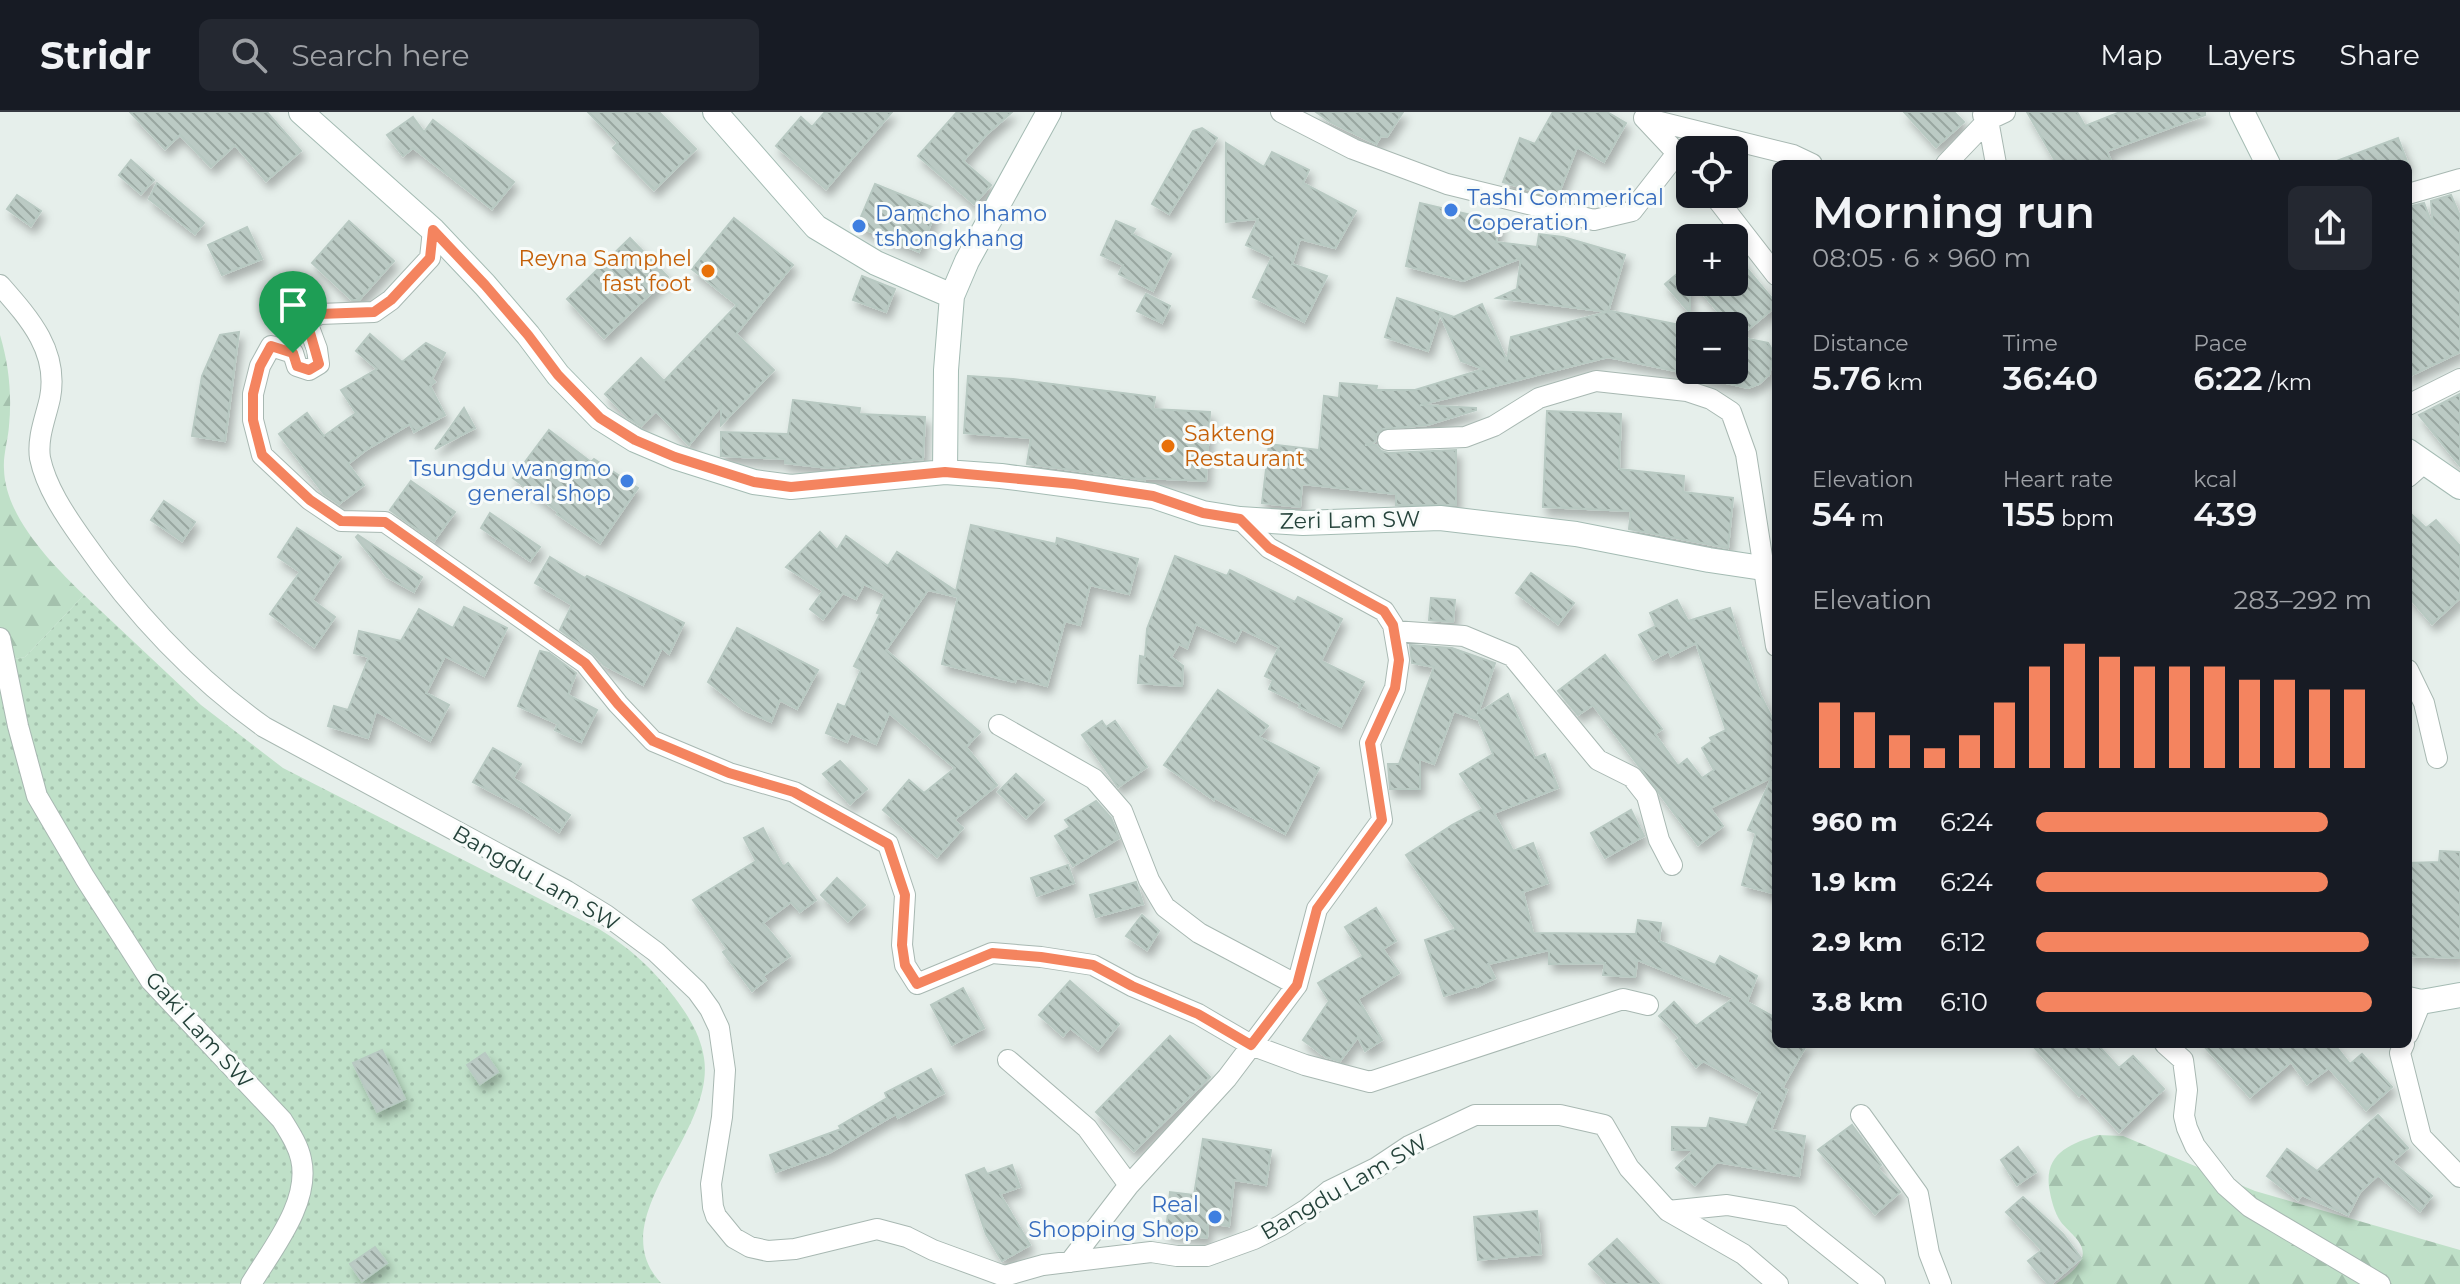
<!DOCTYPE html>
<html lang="en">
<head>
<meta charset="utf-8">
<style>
	body { margin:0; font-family:Montserrat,sans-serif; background:#242831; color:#f1f3f6; height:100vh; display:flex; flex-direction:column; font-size:30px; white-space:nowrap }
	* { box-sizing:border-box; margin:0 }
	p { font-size:26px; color:#9ea1a6 }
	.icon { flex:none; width:44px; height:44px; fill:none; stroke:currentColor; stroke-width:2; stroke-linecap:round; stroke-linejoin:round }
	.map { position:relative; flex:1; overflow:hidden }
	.drawer { position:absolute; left:1772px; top:48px; width:640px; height:888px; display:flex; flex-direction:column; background:#171b24; border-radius:12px; box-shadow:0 4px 12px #0003 }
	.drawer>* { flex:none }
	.controls { position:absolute; left:1676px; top:24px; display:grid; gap:16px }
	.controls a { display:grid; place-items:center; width:72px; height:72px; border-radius:12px; background:#171b24; box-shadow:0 4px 12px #0003; font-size:40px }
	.pin { position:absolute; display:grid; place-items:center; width:68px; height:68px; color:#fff; margin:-82px -34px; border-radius:50% 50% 50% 0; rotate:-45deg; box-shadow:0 0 8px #0007 }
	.pin .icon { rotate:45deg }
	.round { display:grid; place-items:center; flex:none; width:84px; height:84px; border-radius:12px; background:#242831 }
	.headline { display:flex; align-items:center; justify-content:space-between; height:136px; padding:0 40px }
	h1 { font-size:44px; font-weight:600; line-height:60px }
	.metrics { display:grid; grid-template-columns:repeat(3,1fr); gap:12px; height:136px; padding:8px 40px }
	.metrics div { display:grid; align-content:center }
	.metrics b { font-size:34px; font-weight:600 }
	.metrics small { font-size:22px; font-weight:400 }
	.metrics p { font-size:22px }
	.chart { height:224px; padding:16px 40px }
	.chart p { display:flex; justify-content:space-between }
	.chart svg { width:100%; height:144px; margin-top:8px; stroke:#f4845f; stroke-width:6 }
	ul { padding:0 40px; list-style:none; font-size:26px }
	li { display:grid; grid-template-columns:128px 96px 1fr; align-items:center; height:60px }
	li i { height:20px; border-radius:10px; background:#f4845f }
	header { display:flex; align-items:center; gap:48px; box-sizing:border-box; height:112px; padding:0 40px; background:#171b24; border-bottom:2px solid #363941 }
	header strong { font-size:38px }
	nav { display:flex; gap:44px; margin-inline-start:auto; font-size:28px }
	.search { width:560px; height:72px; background:#242831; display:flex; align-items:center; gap:20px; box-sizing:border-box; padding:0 28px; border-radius:12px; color:#9ea1a6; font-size:30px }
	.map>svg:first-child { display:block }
</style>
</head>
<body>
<header>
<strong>Stridr</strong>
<div class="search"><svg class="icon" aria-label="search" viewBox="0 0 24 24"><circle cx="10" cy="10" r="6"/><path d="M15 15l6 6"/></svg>Search here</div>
<nav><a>Map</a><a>Layers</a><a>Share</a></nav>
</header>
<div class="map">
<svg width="2460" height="1172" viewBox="0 0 2460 1172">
	<defs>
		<pattern id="grass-dots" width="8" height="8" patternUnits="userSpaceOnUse" patternTransform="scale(2)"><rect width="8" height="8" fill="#bfe0c8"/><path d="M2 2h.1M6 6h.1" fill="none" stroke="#a4c1ad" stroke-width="1.8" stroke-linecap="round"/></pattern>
		<pattern id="forest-firs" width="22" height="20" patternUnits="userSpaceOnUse" patternTransform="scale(2)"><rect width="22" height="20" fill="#bfe0c8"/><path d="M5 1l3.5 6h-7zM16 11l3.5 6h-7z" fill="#a4c1ad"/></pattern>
		<pattern id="building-back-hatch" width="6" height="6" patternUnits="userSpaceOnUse" patternTransform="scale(2)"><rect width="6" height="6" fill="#bbcac4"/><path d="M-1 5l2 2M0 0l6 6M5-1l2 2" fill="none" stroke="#98a6a0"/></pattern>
		<filter id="shadow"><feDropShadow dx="4" dy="7" stdDeviation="4" flood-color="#0004"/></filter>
	</defs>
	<rect width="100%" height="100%" fill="#e6efeb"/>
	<path fill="url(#grass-dots)" d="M84,483L201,593L283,656L599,817C629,835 654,858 675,886C688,903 701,924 704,946C716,1022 600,1106 661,1171L0,1172V550L25,545Z"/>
	<path fill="url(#forest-firs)" d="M0,223C9,253 12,283 9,314C8,328 3,343 4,357C5,405 52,452 84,483L25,545L0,550Z
		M2098,1023L2123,1024L2255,1079L2460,1138V1172H2056C2065,1166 2078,1156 2082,1146C2087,1131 2068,1120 2061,1110C2054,1100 2051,1087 2049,1075C2045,1041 2070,1032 2098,1023Z"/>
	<path fill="url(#building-back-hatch)" stroke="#b8c9c2" stroke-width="2" filter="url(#shadow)" d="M130,0H267L301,39L266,69L235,33L211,55L180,23L165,37Z
		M588,0H659L696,37L654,78L613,36L618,31Z
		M825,0H892L826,77L776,34L801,5L812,15Z
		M957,0H1012L986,23L963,49L991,73L974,92L918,44Z
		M1316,0H1403L1387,25L1381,24L1376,32L1330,10Z
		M1553,0H1607L1626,11L1604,50L1577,35L1557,86L1503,70L1520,26L1535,32Z
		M1904,0H1954L1964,10L1936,35Z
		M2027,0H2077L2085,14L2120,0H2205V3L2107,39L2112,52H2057Z
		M413,5L424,20L433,8L514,70L492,97L413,36L403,44L387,23Z
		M1202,16L1217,26L1169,102L1152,92L1193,19Z
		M2398,26L2408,52H2334V50Z
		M1226,31L1264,55L1272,40L1309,58L1303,71L1356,99L1335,136L1300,127L1292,152L1327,164L1304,210L1253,185L1272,145L1246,133L1258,107L1226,110Z
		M131,48L154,68L141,82L119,63Z
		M157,71L204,111L195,122L149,87Z
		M875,72L937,97L919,140L857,114Z
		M17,83L41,99L31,114L7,97Z
		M2451,83L2460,104V240L2408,265V95L2424,91L2433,115L2431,89Z
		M1420,91L1501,110L1496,130L1537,135L1539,122L1563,125L1625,143L1608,200L1497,186L1517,177L1521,146L1463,169L1406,154Z
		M734,106L793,153L736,222L774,258L721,313V294L689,333L656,299L641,314L628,306L605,282L641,246L664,269L737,193L692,157Z
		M349,109L394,149L359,188H352L312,151Z
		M1116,109L1135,117L1132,122L1171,142L1153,179L1119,162L1123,153L1101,143Z
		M247,115L262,147L222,163L208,133Z
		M630,126L668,165L604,226L567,187Z
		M1734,141L1776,191V194L1739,225L1734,219V214H1730L1693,170H1734Z
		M1690,151V201L1665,172Z
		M862,164L895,177L886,200L853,188Z
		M1146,182L1170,194L1162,211L1137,199Z
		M1397,186L1454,205L1482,192L1507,249L1511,225L1611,199L1690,215V262L1608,245L1420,293L1476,296V298L1427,313L1382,317L1376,323L1375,330L1365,333H1376L1381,339L1388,341L1456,338V393H1396V382L1302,372L1300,395L1262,391L1269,332L1319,338L1324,284L1339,286L1340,271L1377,274L1376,278H1415L1484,257L1461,249L1440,202L1428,239L1385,225Z
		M239,220L225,329L192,324L202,264L220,223Z
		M370,222L402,250L426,231L445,241L432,267L435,270L430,274L445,303L414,320L410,312L366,338L348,352L364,373L339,392L324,382L279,322L307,301L324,324L356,301L341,278L377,257L356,239Z
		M1734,224L1768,231L1774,241L1769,263L1759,272L1748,276L1700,265L1701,258H1734Z
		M968,264L1013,267L1155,285L1153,297L1210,300L1206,369L1145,366V368L1027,352L1031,326L964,321Z
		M2460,282V354L2419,303Z
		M793,288L860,296L859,302L925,305L923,347L829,356L785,351V347L721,344V320L788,322Z
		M464,296L475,316L435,337Z
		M1547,299L1621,302L1619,357L1684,364L1683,380L1733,386L1728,436L1629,417L1631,399L1543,395Z
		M549,318L591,350L594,347L638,376L600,431L557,402L558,400L513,366Z
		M411,369L455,400L434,429L390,398Z
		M164,389L195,410L182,429L151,408Z
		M2408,399L2426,416L2436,408L2460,434V486L2432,512L2408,484Z
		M490,401L540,435L530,449L481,416Z
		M971,413L1056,432L1057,426L1138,447L1129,482L1090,473L1080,513L1065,509L1047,574L1017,566L1015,570L942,552L958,485L928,478L886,538L980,620L966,635L997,673L954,708L963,716L937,745L883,698L909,668L924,681L955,656L889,601L876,632L851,621L847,630L826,621L838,592L845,595L861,558L854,554L880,502L877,501L885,482L864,472L856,487L843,481L823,507L810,497L823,479L786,455L820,420L837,438L846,424L888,454L897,440L956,479Z
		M297,416L341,445L312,488L335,505L314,535L270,502L300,460L278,445Z
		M358,423L422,465L414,480L387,465L356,425Z
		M1175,444L1227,464L1230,458L1295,490L1298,485L1342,507L1321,549L1364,570L1341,615L1299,595L1300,592L1269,577L1273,568L1265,564L1279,535L1242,517L1235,530L1196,512L1187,536L1179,532L1171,545L1183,554L1182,574L1138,571L1140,544L1145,545L1147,517Z
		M550,445L585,466L587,464L684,511L669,542L662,536L643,573L604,553L593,541L560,518L572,493L535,471Z
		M1531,461L1574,491L1558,512L1516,481Z
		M1431,486L1455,488L1453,510L1429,508Z
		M1677,488L1688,509L1730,496L1742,536H1744L1761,584L1776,614V782L1742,773L1756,721L1748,718L1772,665L1710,696L1723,714L1698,733L1593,593L1578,603L1558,579L1605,543L1662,617L1655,622L1678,654L1687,647L1702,666L1714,658L1702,636L1712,629L1710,626L1726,618L1696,531L1671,544L1669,539L1653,548L1639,523L1656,514L1650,501Z
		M464,495L507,516L484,564L445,544L426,581L449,593L430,629L376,599L368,626L328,614L334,594L348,598L369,545L354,541L359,519L401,529L419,497L453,516Z
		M737,516L818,558L797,597L780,588L771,610L744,598L708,570Z
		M1410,533L1452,536L1495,551L1478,601L1508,582L1535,646L1545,642L1558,676L1494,701L1513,739L1533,731L1548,771L1523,780L1533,821L1636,822L1638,808L1661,811L1659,829L1715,853L1720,844L1757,864L1747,890L1776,906V932H1807L1782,976L1787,978L1771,1018L1805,1024L1799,1064L1717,1050L1695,1073L1676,1056L1694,1038H1672V1015L1707,1016L1710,1006L1747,1013L1760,981L1703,949L1696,955L1676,929L1680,926L1659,904L1674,890L1696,914L1734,886L1635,847L1637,850L1635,865L1603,863L1605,851L1549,852V838L1488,852L1495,866L1477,875L1476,874L1444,884L1425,828L1456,817L1406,743L1452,713L1483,697L1460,662L1493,642L1477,604L1476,607L1454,599L1434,652L1420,647V677H1390L1388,652H1399L1434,555L1412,551Z
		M540,539L549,541L576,561L568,583L597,598L581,630L555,618L558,612L518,594Z
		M1218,578L1268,614L1259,625L1319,656L1285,722L1215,686L1214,688L1164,653Z
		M1102,609L1106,615L1115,609L1147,655L1118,675L1082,623Z
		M493,636L521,652L513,666L570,703L559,720L524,697L473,670Z
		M840,649L867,677L850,692L823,662Z
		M1016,662L1044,688L1026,706L998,680Z
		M1096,689L1111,706L1119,726L1073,754L1055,724L1070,715L1065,708Z
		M1631,698L1644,724L1605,746L1591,721Z
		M763,716L783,755L788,751L816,788L800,800L791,790L763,811L790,844L763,864L766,868L752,879L723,840L727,837L693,788L756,749L744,726Z
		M2440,739L2460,740V846L2408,844V751L2439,750Z
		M1068,753L1074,771L1037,784L1031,766Z
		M837,766L865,793L848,809L821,783Z
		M1136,770L1143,792L1096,805L1090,783Z
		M1376,796L1396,829L1383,837L1399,861L1358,887L1382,928L1365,939L1358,925L1340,949L1326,945L1303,928L1329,889L1318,871L1363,844L1345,815Z
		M1142,803L1159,819L1147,838L1126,824Z
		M1070,869L1119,912L1098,938L1070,916L1063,924L1039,903Z
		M963,876L984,916L952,933L931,893Z
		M1170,924L1210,965L1134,1039L1096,1000Z
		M2031,932H2097L2119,956L2133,944L2164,977L2119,1020L2082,980L2079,984Z
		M2202,932H2334L2350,952L2362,942L2392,975L2366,998L2329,956L2307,972L2291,950L2250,985Z
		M382,938L405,987L377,1000L353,951Z
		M485,941L498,960L480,972L467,953Z
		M931,957L944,981L898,1006L896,1002L829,1041L776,1060L770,1043L841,1017L839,1014L887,986L885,981Z
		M2378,1003L2408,1036L2392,1050L2432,1084L2420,1099L2378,1063L2360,1080L2348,1103L2302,1083L2298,1088L2267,1064L2287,1037L2317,1059Z
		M1852,1013L1881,1053L1878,1057L1900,1080L1875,1102L1818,1038Z
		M1203,1027L1271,1038L1266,1073L1234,1068L1229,1114L1208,1111L1207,1126L1166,1121L1170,1080L1194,1083Z
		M2018,1035L2036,1060L2017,1073L2001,1048Z
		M1012,1053L1020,1075L1000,1082L1030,1133L1002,1149L986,1122L966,1063L984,1056L987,1062Z
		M2023,1085L2063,1122L2081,1146L2051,1172H2048L2028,1149L2042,1138L2006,1100Z
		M1537,1099L1541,1142L1478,1148L1474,1105Z
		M1617,1127L1659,1172H1608L1589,1152Z
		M375,1135L387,1151L362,1169L350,1152Z"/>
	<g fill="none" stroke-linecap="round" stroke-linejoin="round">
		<g stroke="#a8b8b2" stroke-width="22">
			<path id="street" d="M1281,0L1353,37L1447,72L1594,108L1632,99L1678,40
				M1983,3L1988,8L1996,52
				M1644,6L1793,43L1812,52
				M1644,6L1690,55
				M1946,52L1988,8L2005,0
				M1713,82L1776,163
				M2408,82L2460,67
				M433,118L430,146L391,188L374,200L319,202L307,210L317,237L319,252L309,258L297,254L293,241L271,234L260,254L253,282V308L262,343L310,388L341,409L385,410L585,551L618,592L653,629L729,661L794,680L888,732L905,783L902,833L905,853L917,872L992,841L1041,845L1093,853L1132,874L1198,902L1251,933L1305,953L1370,970L1623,887L1648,893
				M0,173C29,206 59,239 50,286C46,305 37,325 40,346C46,375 65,403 82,427C133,500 191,563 264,615L567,779L606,803L656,840L697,879L710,897L719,916L725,958L722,1005L711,1072L713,1095L716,1104L734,1126L750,1135L768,1139L795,1137L877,1117L907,1125L933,1138L1004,1164L1043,1153L1151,1140L1177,1144H1207L1254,1127L1280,1114L1307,1097L1329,1079L1376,1056L1409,1034L1475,1003H1560L1604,1013L1629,1056L1668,1099L1743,1142L1778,1172
				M2408,293L2460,267
				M1388,328L1465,325L1494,314L1539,286L1596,269L1687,279L1711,287L1731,300L1746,342L1776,534
				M2408,365L2425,350
				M1394,519L1464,524L1512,544L1598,648L1632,665L1647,684L1659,728L1672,753
				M0,526L18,614L37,684L85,766L151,869L282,1008C290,1021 298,1033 301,1047C311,1090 272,1137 251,1172
				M2408,558L2424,591L2437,646
				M999,613L1094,667L1122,699L1149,768L1165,795L1199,821L1297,873
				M2408,922L2421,890
				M2165,932L2183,948L2187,978L2184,1004L2187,1016L2195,1034L2226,1074L2250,1095L2380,1172
				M2404,932L2400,941L2421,1025L2460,1065
				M1008,948L1087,1016L1129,1073
				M1861,1003L1918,1082L1929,1141L1941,1172
				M1668,1099L1727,1093L1790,1104L1875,1172
				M1070,1150L1129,1073L1227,966L1297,873L1317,797L1382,708L1370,631L1395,576L1399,548L1393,513L1384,499L1269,436L1240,407"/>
		</g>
		<g stroke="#a4bbb3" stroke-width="26">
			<path id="secondary" d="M301,0L433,118L485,173L528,223L558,263L600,306L635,328L675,345L754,370L791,375L945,360L1001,364L1153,384L1203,401L1240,407L1303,411L1440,406L1576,422L1709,448L1776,458
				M715,0L816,115L876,151L952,184
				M2242,0L2268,52
				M2408,339L2460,375
				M945,360L946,258L952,184L967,149L1049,0
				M2408,887L2421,890L2460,883"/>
		</g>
		<use href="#street" stroke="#fff" stroke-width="20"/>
		<use href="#secondary" stroke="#fff" stroke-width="24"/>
	</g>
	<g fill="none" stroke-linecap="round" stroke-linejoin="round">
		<g stroke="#fff" stroke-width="16">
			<path id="route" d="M433,118L485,173L528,223L558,263L600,306L635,328L675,345L754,370L791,375L945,360L1074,372L1153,384L1203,401L1240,407L1269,436L1384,499L1393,513L1399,548L1395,576L1370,631L1382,708L1317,797L1297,873L1251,933L1198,902L1132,874L1093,853L1041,845L992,841L917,872L905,853L902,833L905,783L888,732L794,680L729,661L653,629L618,592L585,551L385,410L341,409L310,388L262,343L253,308V282L260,254L271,234L293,241L297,254L309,258L319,252L307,210L319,202L374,200L391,188L430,146Z"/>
		</g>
		<use href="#route" stroke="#f4845f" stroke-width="10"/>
	</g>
	<g fill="#3f7fe0" stroke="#f7fbf9" stroke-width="3">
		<circle cx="1451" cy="98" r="8"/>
		<circle cx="859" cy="114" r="8"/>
		<circle cx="627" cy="369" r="8"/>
		<circle cx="1215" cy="1105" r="8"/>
	</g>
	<g fill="#e8710a" stroke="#f7fbf9" stroke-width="3">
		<circle cx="708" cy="159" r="8"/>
		<circle cx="1168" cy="334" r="8"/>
	</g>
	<g text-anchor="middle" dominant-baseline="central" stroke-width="6" stroke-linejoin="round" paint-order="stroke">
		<g font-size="22" fill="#366cbe" stroke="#f7fbf9" text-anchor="start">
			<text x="1467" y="85">Tashi Commerical<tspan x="1467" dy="25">Coperation</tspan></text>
			<text x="875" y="101">Damcho lhamo<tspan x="875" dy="25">tshongkhang</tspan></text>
			<text x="611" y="356" text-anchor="end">Tsungdu wangmo<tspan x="611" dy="25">general shop</tspan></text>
			<text x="1199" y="1092" text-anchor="end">Real<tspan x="1199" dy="25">Shopping Shop</tspan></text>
		</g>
		<g font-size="22" fill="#c56008" stroke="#f7fbf9" text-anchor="end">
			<text x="692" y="146">Reyna Samphel<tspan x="692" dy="25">fast foot</tspan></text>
			<text x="1184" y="321" text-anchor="start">Sakteng<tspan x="1184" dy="25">Restaurant</tspan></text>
		</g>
		<g font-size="22" fill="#24423a" stroke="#f7fbf9">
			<text transform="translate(1350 408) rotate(-1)">Zeri Lam SW</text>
			<text transform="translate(536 766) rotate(30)">Bangdu Lam SW</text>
			<text transform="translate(199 918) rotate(48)">Gaki Lam SW</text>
			<text transform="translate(1344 1075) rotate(-30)">Bangdu Lam SW</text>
		</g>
	</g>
</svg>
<div class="controls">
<a><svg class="icon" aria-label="locate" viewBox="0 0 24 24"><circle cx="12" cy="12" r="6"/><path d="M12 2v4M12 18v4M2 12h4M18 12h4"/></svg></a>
<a>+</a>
<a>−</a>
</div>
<div class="pin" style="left:293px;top:241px;background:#1e9e55"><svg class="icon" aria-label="arrive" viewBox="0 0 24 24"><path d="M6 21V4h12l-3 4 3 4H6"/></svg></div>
<section class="drawer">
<div class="headline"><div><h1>Morning run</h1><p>08:05 · 6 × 960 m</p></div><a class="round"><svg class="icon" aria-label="share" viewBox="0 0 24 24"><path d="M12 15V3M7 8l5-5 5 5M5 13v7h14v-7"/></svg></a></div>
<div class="metrics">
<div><p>Distance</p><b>5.76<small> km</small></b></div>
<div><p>Time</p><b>36:40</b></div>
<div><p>Pace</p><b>6:22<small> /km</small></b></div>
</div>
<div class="metrics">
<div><p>Elevation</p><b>54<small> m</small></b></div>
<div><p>Heart rate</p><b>155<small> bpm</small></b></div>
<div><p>kcal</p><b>439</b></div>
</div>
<div class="chart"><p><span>Elevation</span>283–292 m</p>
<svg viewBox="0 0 160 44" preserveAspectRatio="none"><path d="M5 44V24M15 44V27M25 44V34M35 44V38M45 44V34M55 44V24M65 44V13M75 44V6M85 44V10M95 44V13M105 44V13M115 44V13M125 44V17M135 44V17M145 44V20M155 44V20"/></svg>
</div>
<ul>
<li><b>960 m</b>6:24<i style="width:87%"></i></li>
<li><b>1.9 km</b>6:24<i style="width:87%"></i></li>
<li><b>2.9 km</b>6:12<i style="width:99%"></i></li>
<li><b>3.8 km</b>6:10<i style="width:100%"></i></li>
</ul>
</section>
</div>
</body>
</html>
